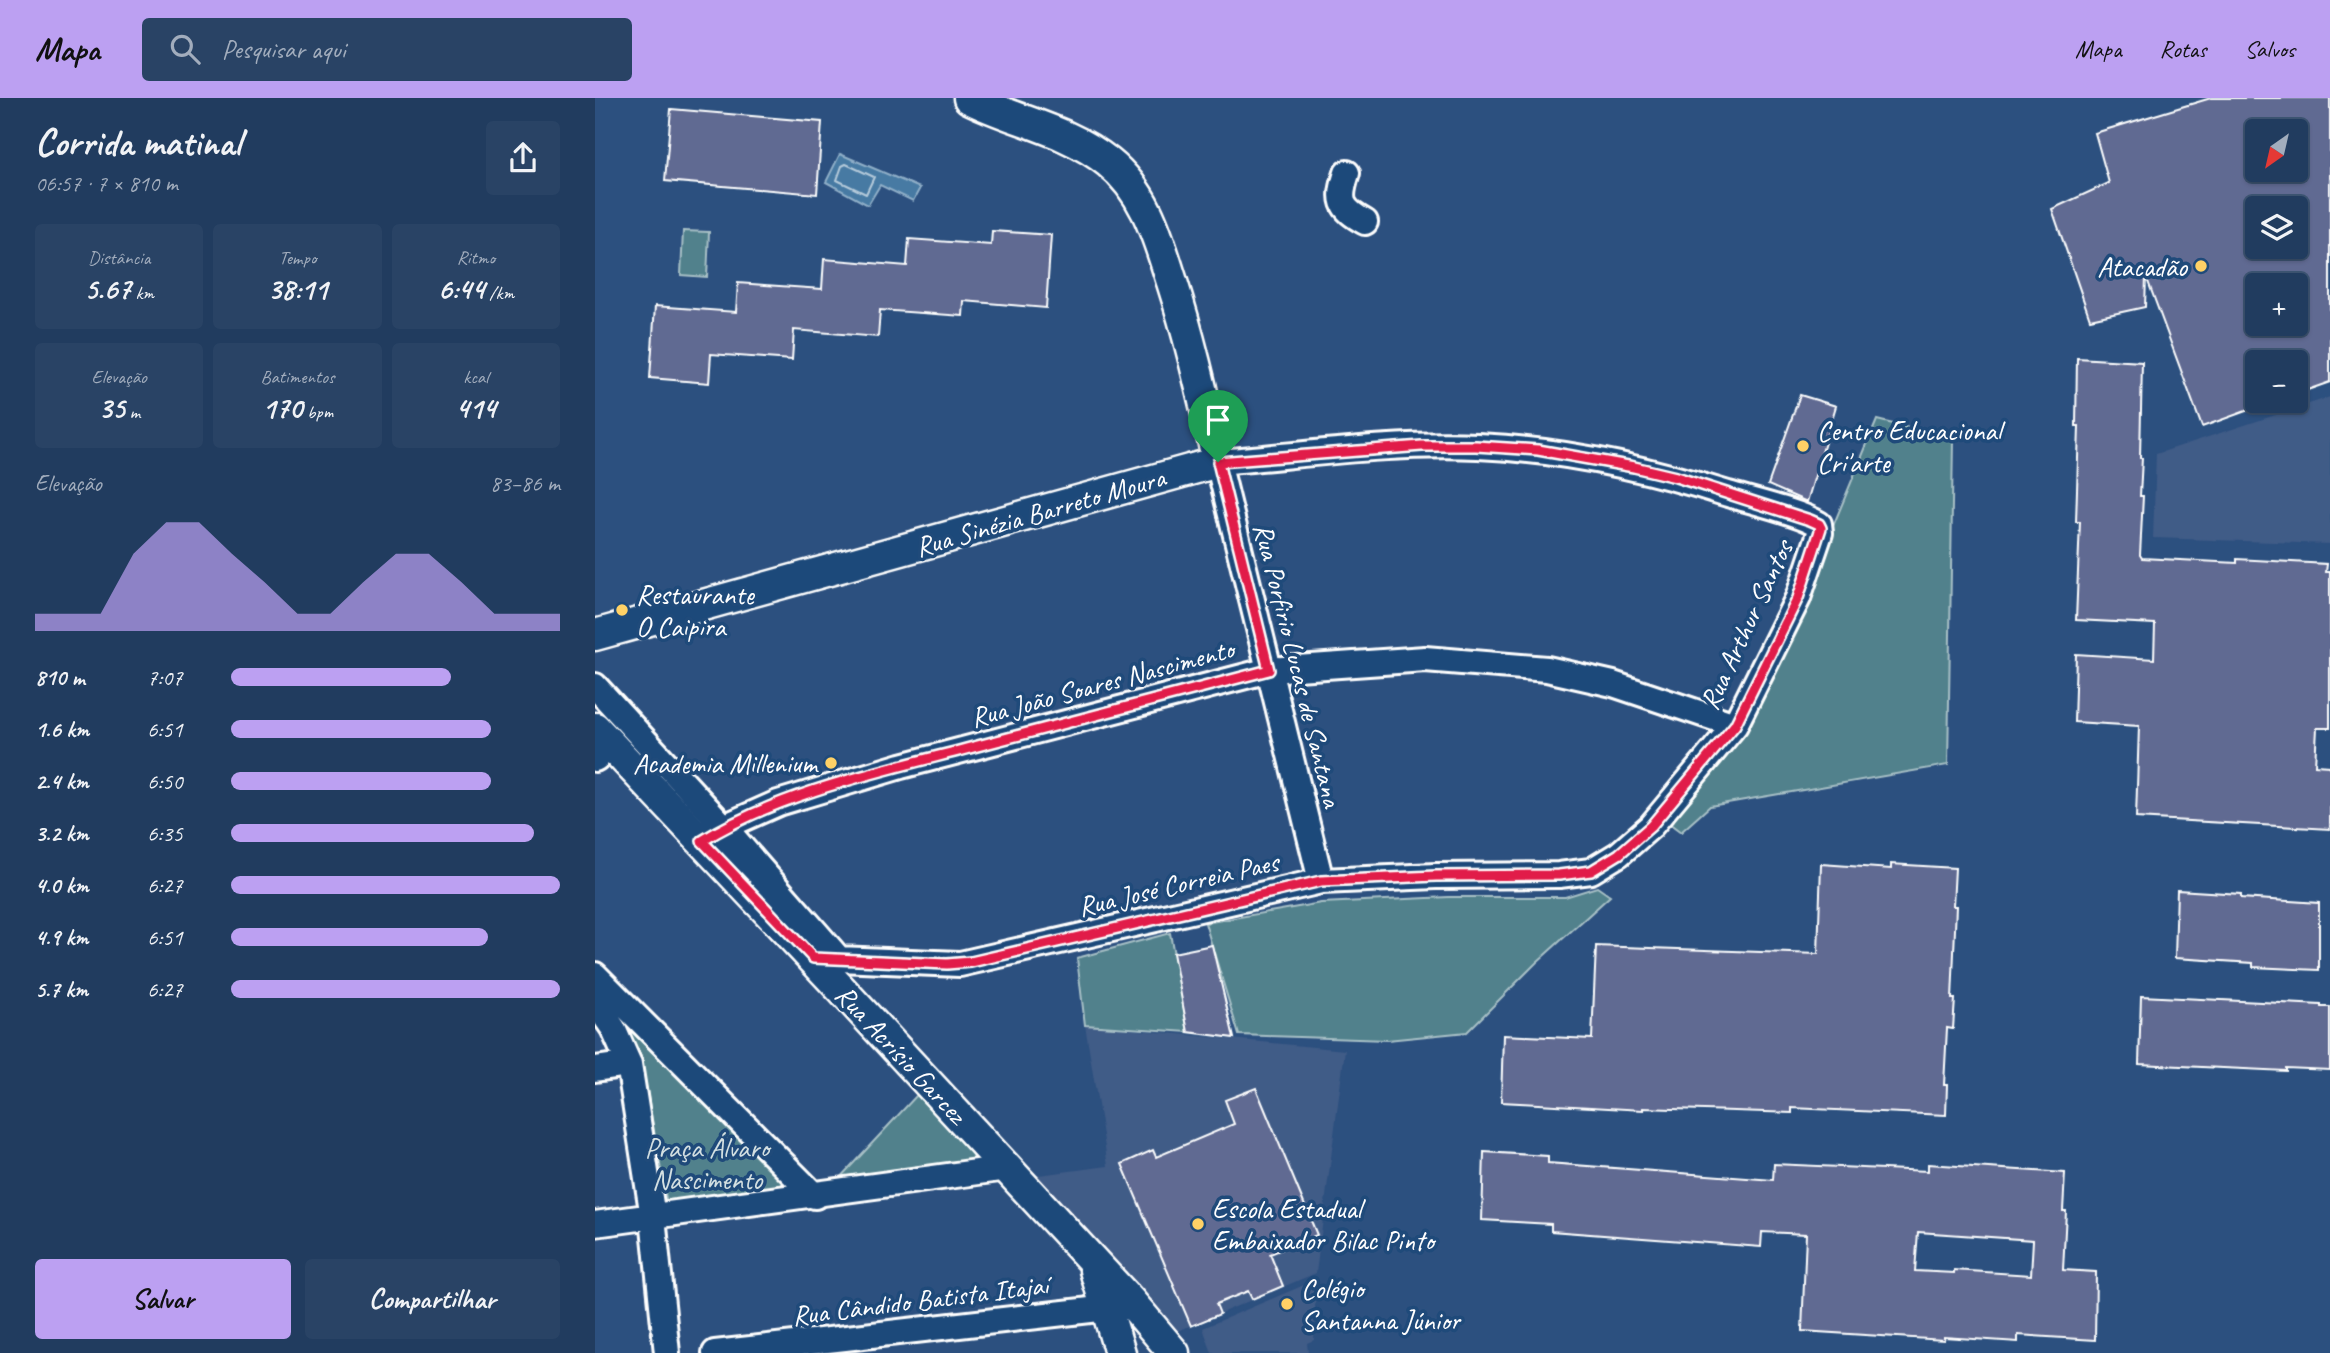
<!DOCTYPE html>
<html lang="pt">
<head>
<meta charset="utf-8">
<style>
	body { margin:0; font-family:Caveat,sans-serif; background:#294365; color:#f1f3f6; height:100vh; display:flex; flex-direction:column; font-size:26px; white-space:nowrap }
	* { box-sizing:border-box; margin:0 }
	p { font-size:23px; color:#a2adbd }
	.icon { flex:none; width:38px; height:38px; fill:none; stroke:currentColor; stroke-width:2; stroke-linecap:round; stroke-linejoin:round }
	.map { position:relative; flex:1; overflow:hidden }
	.sheet { display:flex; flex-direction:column; background:#213c5f; width:595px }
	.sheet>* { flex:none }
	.needle { width:46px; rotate:214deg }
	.buttons { position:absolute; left:1650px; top:21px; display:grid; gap:14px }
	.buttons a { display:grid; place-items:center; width:63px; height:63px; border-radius:7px; background:#213c5f; box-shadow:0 2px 5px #0004,0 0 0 2px #3e5674; font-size:35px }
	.pin { position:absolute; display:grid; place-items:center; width:60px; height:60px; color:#fff; margin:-72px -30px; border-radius:50% 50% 50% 0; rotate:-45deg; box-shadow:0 0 7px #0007 }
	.pin .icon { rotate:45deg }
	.round { display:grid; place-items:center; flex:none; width:74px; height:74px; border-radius:7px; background:#294365 }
	.head { display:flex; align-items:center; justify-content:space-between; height:119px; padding:0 35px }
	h1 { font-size:38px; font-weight:700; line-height:52px }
	.stats { display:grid; grid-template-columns:repeat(3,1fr); gap:10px; height:119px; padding:7px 35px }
	.stats div { display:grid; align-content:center; border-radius:7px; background:#294365; text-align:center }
	.stats b { font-size:30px; font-weight:700 }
	.stats small { font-size:19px; font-weight:400 }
	.stats p { font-size:19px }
	.chart { height:196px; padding:14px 35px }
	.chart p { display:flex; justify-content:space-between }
	.chart svg { width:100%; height:126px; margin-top:7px; fill:#bca0f2; opacity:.7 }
	.cta { display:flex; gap:14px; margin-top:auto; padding:14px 35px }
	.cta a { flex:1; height:80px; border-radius:7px; background:#bca0f2; color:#111; font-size:28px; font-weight:700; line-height:80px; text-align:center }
	.cta a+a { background:#294365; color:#f1f3f6 }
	ul { padding:0 35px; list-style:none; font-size:23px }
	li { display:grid; grid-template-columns:112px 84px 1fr; align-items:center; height:52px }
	li i { height:18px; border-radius:9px; background:#bca0f2 }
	header { display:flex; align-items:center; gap:42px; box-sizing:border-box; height:98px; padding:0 35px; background:#bca0f2; color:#111 }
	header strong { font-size:33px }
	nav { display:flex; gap:38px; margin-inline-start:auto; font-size:24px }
	.search { width:490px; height:63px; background:#294365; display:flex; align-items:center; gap:18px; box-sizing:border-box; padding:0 24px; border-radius:7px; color:#a2adbd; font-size:26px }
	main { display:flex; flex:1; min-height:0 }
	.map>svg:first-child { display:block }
</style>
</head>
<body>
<header>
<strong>Mapa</strong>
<div class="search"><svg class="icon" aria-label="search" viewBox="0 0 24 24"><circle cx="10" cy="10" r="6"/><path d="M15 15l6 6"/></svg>Pesquisar aqui</div>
<nav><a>Mapa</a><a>Rotas</a><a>Salvos</a></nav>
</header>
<main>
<section class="sheet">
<div class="head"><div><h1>Corrida matinal</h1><p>06:57 · 7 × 810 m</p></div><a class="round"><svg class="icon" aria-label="share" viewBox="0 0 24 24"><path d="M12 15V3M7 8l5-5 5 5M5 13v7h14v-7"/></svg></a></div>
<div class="stats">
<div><p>Distância</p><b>5.67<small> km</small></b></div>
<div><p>Tempo</p><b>38:11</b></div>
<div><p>Ritmo</p><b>6:44<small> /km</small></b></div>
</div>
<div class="stats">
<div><p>Elevação</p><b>35<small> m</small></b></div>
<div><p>Batimentos</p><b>170<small> bpm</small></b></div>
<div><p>kcal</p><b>414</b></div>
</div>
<div class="chart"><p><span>Elevação</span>83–86 m</p>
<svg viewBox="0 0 160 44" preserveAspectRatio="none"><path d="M0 44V38L10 38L20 38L30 17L40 6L50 6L60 17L70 27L80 38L90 38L100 27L110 17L120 17L130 27L140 38L150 38L160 38V44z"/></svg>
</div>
<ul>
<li><b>810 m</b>7:07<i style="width:67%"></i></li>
<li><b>1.6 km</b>6:51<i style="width:79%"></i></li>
<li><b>2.4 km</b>6:50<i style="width:79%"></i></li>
<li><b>3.2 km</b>6:35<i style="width:92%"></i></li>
<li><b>4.0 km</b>6:27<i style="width:100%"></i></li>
<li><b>4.9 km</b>6:51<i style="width:78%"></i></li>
<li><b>5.7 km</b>6:27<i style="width:100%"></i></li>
</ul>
<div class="cta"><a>Salvar</a><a>Compartilhar</a></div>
</section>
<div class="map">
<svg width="1735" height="1255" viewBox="0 0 1735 1255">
	<rect width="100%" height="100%" fill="#2c507f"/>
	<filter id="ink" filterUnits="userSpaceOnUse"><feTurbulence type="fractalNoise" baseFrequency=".0143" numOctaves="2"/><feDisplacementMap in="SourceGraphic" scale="14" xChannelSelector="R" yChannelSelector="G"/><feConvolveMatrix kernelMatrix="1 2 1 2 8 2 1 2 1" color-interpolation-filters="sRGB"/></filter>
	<g filter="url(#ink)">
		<path fill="#405b87" d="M1735,299V446L1558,440L1561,356Z
			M490,927L750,952L721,1175L578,1235L436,1078L513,1068Z
			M721,1182L719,1242L712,1245L713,1255H617L608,1230Z"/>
		<path fill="#51818c" stroke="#a8c0c6" stroke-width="2" d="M88,133L114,134L112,179L86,177Z
			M1282,322L1358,341L1353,667L1115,708L1086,734L1074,725L1118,675L1161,614Z
			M1002,789L1015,798L942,864L872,934L792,942L644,937L610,825L726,805L854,799H970Z
			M575,835L593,934L490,927L482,860Z
			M0,883L211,1101L74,1118L49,976Z
			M322,997L389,1067L241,1084Z"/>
		<path fill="#467aa3" stroke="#90afc8" stroke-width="2" d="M245,56L325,90L318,103L285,87L273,107L231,84Z"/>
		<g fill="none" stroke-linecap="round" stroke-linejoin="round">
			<path stroke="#b5cada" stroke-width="2" d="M251,66L279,79L271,96L242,82L247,68Z"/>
		</g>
		<path fill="#606a92" stroke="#fff" stroke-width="2" fill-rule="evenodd" d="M1616,0H1735V284L1701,296V264H1662V309L1607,329L1551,178L1550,209L1495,221L1457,111L1514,85L1500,35ZM1662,33H1701V72H1662ZM1662,110H1701V149H1662ZM1662,187H1701V226H1662Z
			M76,11L227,24L222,96L70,83Z
			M397,133L456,137L451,210L369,203L368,218L285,212L283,239L199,232L197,262L116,256L114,285L55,280L60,208L141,214L143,185L227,191L229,161L312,168L314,141L396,147Z
			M1482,260L1547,264L1545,360H1547L1545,398H1548L1545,457L1547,460L1642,465V461L1732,466L1731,474H1735V630H1722L1720,667L1735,668V731L1541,720L1544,628L1479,624L1481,556L1559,561L1560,526L1481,522L1485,424H1481L1484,328H1481Z
			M1205,297L1241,308L1212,404L1173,387Z
			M1226,766L1296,771V766L1360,770L1358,808H1361L1357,901H1360L1358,931L1352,930L1349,987H1352L1351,1017L1197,1010V1015L1048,1010V1012L906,1004L908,937L997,941L1001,848L1223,856Z
			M1582,792L1646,796V800L1724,805V872L1658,869V865L1580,860Z
			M617,847L639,940L593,934L578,855Z
			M1546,898L1726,907V909H1735V972L1691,970V973L1544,966Z
			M661,990L722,1137L675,1156L688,1188L657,1201L653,1193L621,1206L625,1216L596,1228L527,1066L558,1052L561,1059L639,1026L630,1002Z
			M889,1054L953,1058V1065L1178,1082L1179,1066L1333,1073V1066L1470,1075L1468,1113H1471L1468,1172L1501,1174L1500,1242L1423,1237V1244L1349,1239V1242L1207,1233L1211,1136L1167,1134L1166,1149L956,1133V1126L887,1122ZM1323,1134L1438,1142L1436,1177L1359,1172V1175L1320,1173Z"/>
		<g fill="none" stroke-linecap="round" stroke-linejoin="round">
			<g stroke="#fff" stroke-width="30">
				<path id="minor" d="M752,75C743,103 745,110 770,124
					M0,588L129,729L244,861
					M0,661L17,648
					M107,743L129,729L183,705L306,668L674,572L830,561L952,571L1018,586L1140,627
					M218,860L365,866L726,783L841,778L964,777L996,773L1024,756L1056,728L1140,627L1203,500L1225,435L1224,426C1204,414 1157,403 1133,396C1052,370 969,352 883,348C797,344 709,357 623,364L726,783
					M0,877L220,1098
					M0,904L18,930L34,966L58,1119L72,1255
					M0,971L34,966
					M0,1126L412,1070
					M120,1255L513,1210L528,1206"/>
			</g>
			<g stroke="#fff" stroke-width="35">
				<path id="tertiary" d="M0,537L623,364C609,303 596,243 577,184C563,140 551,94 513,64C472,31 420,23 374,0
					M0,630L246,891L535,1203L579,1255
					M500,1172L525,1255"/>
			</g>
			<use href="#minor" stroke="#1f4a7a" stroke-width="24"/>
			<use href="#tertiary" stroke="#1f4a7a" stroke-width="30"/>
		</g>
	</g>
	<g fill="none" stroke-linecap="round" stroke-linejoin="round" filter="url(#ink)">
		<g stroke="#fff" stroke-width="14">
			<path id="route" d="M827,348H881L943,352L1039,369L1081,379L1215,422L1224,426L1226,430L1203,500L1140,627L1056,728L1024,756L996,773L964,777L841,778L726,783L376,864L352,866L218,860L107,743C181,696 286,673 371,651C472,625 573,598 674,572L623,364Z"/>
		</g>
		<use href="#route" stroke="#e11d48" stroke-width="9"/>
	</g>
	<g fill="#ffd166" stroke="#1f4a7a" stroke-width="2.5">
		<circle cx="1606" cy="168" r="7"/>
		<circle cx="1208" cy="348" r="7"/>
		<circle cx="27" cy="512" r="7"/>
		<circle cx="236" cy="665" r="7"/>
		<circle cx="603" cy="1126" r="7"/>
		<circle cx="692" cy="1206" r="7"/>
	</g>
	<g text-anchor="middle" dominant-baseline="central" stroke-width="7" stroke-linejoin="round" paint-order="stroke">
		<g font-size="28" fill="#fff" stroke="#1f4a7a" text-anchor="start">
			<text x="1592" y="168" text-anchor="end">Atacadão</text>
			<text x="1222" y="332">Centro Educacional<tspan x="1222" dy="32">Cri'arte</tspan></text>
			<text x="41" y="496">Restaurante<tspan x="41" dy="32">O Caipira</tspan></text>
			<text x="222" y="665" text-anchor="end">Academia Millenium</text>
			<text x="617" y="1110">Escola Estadual<tspan x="617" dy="32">Embaixador Bilac Pinto</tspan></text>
			<text x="706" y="1190">Colégio<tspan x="706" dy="32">Santanna Júnior</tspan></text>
		</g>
		<g font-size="28" fill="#fff" stroke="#1f4a7a">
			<text transform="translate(445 414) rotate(-16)">Rua Sinézia Barreto Moura</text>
			<text transform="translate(1151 527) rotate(-65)">Rua Arthur Santos</text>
			<text transform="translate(703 567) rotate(76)">Rua Porfirio Lucas de Santana</text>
			<text transform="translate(507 585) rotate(-15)">Rua João Soares Nascimento</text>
			<text transform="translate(583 786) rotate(-13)">Rua José Correia Paes</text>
			<text transform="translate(306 956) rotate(47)">Rua Acrísio Garcez</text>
			<text transform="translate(325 1202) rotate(-7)">Rua Cândido Batista Itajaí</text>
		</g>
		<g font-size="28" fill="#d4e0e2" stroke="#1f4a7a">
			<text x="112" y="1049">Praça Álvaro<tspan x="112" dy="32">Nascimento</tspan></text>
		</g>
	</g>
</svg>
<div class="buttons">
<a><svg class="needle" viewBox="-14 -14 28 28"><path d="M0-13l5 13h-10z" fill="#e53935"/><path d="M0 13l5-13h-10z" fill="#a2adbd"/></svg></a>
<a><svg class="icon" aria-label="layers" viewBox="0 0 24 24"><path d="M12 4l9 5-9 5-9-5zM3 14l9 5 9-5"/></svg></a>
<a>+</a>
<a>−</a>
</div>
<div class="pin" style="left:623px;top:364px;background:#1e9e55"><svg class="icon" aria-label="arrive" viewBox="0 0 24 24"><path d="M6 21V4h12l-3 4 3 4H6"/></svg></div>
</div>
</main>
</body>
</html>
